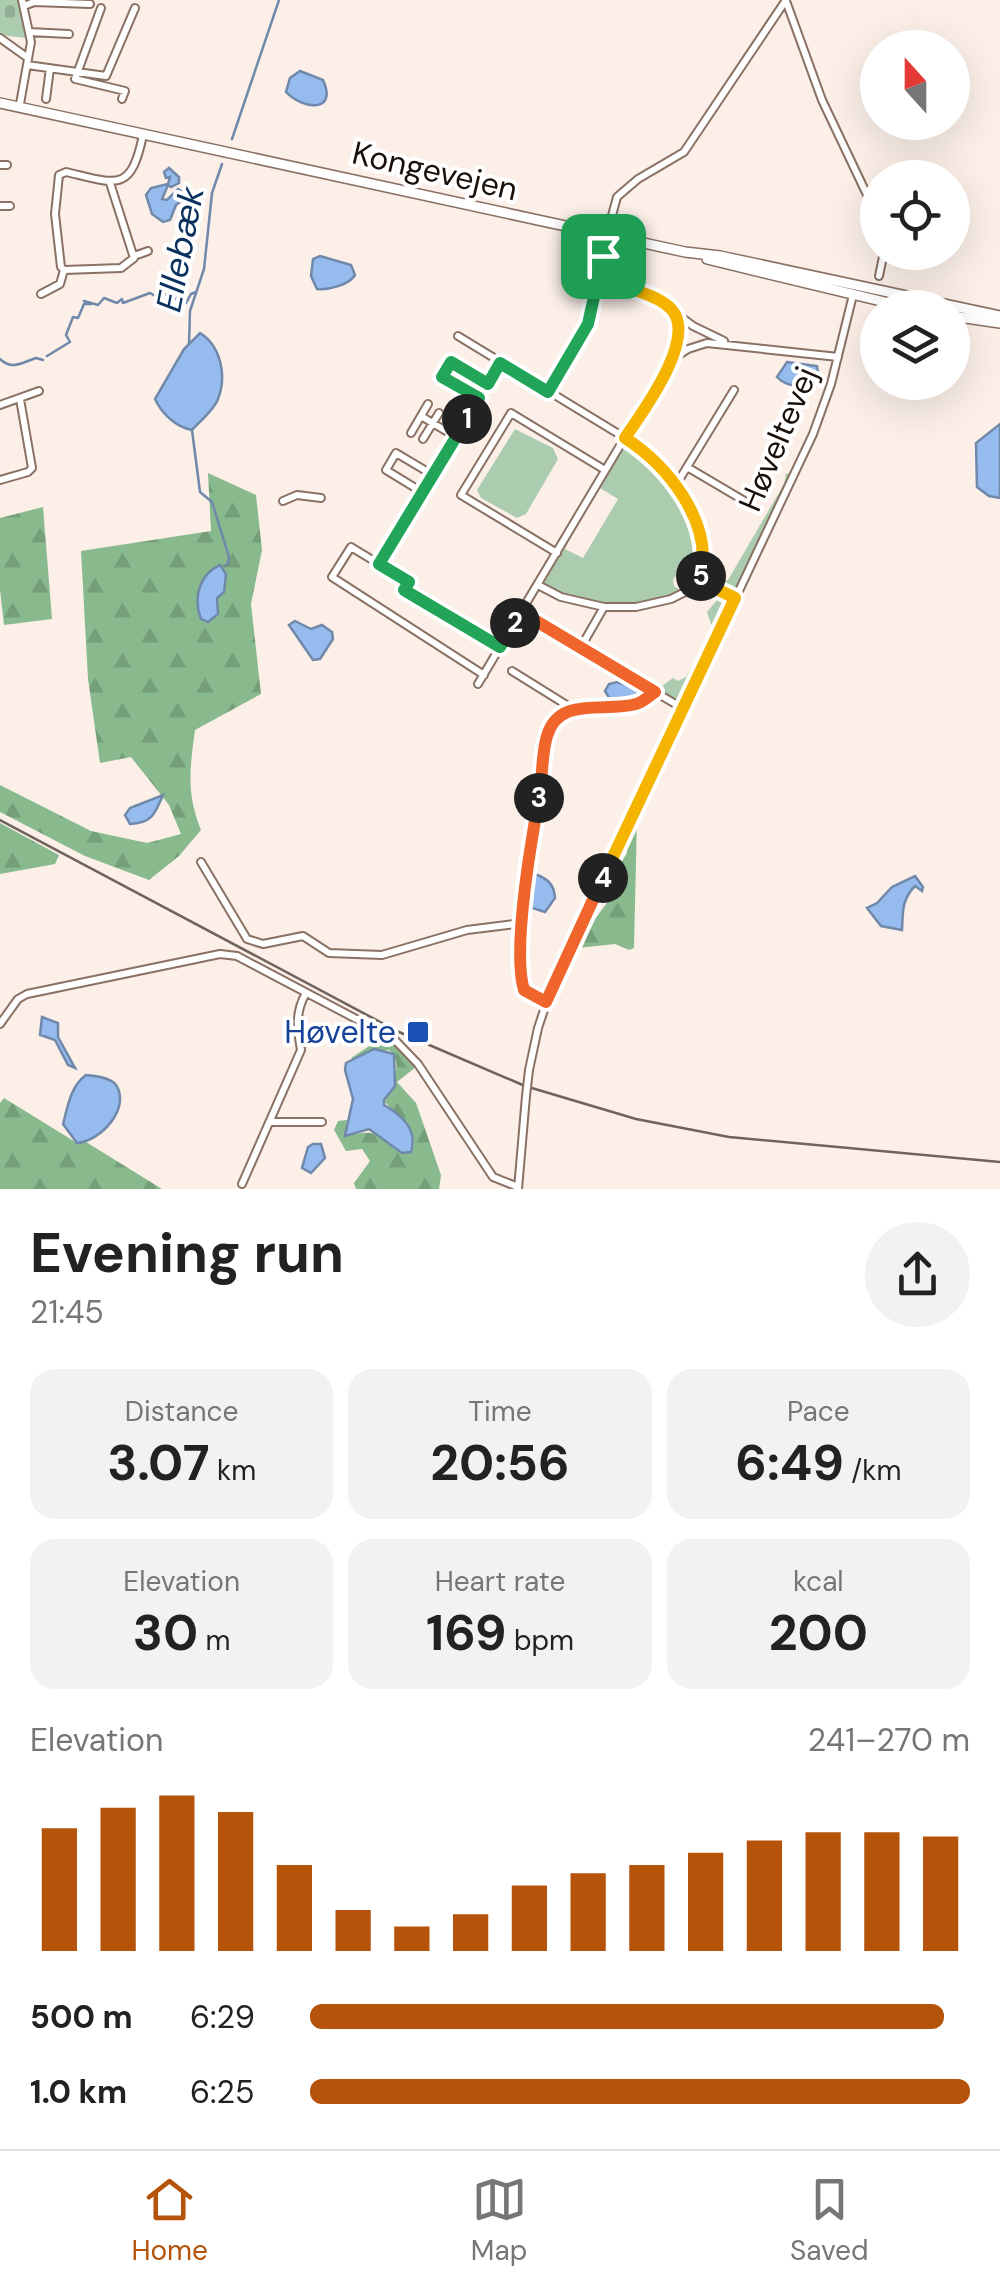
<!DOCTYPE html>
<html lang="en">
<head>
<meta charset="utf-8">
<style>
	body { margin:0; font-family:"DM Sans",sans-serif; background:#f2f2f2; color:#222; height:100vh; display:flex; flex-direction:column; font-size:38px; white-space:nowrap }
	* { box-sizing:border-box; margin:0 }
	p { font-size:32px; color:#767676 }
	.icon { flex:none; width:55px; height:55px; fill:none; stroke:currentColor; stroke-width:2; stroke-linecap:round; stroke-linejoin:round }
	.map { position:relative; height:1189px; overflow:hidden }
	.sheet { display:flex; flex-direction:column; background:#fff; flex:1 }
	.sheet>* { flex:none }
	.needle { width:65px; rotate:339deg }
	.fabs { position:absolute; left:860px; top:30px; display:grid; gap:20px }
	.fabs a { display:grid; place-items:center; width:110px; height:110px; border-radius:50%; background:#fff; box-shadow:0 10px 40px #0002; font-size:50px }
	.pin { position:absolute; display:grid; place-items:center; width:85px; height:85px; color:#fff; margin:-42px; border-radius:20px; box-shadow:0 5px 15px #0006 }
	.km { position:absolute; width:50px; height:50px; margin:-25px; border-radius:50%; background:#222; color:#fff; font-size:28px; line-height:50px; text-align:center }
	.round { display:grid; place-items:center; flex:none; width:105px; height:105px; border-radius:52px; background:#f2f2f2 }
	.summary { display:flex; align-items:center; justify-content:space-between; height:170px; padding:0 30px }
	h1 { font-size:55px; font-weight:700; line-height:75px }
	.metrics { display:grid; grid-template-columns:repeat(3,1fr); gap:15px; height:170px; padding:10px 30px }
	.metrics div { display:grid; align-content:center; border-radius:25px; background:#f2f2f2; text-align:center }
	.metrics b { font-size:50px; font-weight:700 }
	.metrics small { font-size:28px; font-weight:400 }
	.metrics p { font-size:28px }
	.chart { height:280px; padding:20px 30px }
	.chart p { display:flex; justify-content:space-between }
	.chart svg { width:100%; height:180px; margin-top:10px; stroke:#b45309; stroke-width:6 }
	ul { padding:0 30px; list-style:none; font-size:32px }
	li { display:grid; grid-template-columns:160px 120px 1fr; align-items:center; height:75px }
	li i { height:25px; border-radius:12px; background:#b45309 }
	.tabs { display:flex; justify-content:space-around; align-items:center; height:140px; border-top:2px solid #e0e0e0; background:#fff; font-size:28px; color:#767676 }
	.tabs a { display:grid; justify-items:center; gap:5px }
	.tabs .active { color:#b45309 }
	.map>svg:first-child { display:block }
</style>
</head>
<body>
<div class="map">
<svg width="1000" height="1189" viewBox="0 0 1000 1189">
	<defs>
		<pattern id="forest-firs" width="22" height="20" patternUnits="userSpaceOnUse" patternTransform="scale(2.5)"><rect width="22" height="20" fill="#88ba8e"/><path d="M5 1l3.5 6h-7zM16 11l3.5 6h-7z" fill="#759f79"/></pattern>
		<pattern id="cemetery-stones" width="16" height="16" patternUnits="userSpaceOnUse" patternTransform="scale(2.5)"><rect width="16" height="16" fill="#acccaf"/><path d="M2 7V4a2 2 0 0 1 4 0v3zM10 15v-3a2 2 0 0 1 4 0v3z" fill="#93ae95"/></pattern>
	</defs>
	<rect width="100%" height="100%" fill="#fbefe8"/>
	<path fill="#acccaf" d="M515,429L553,448L558,459L526,514L517,518L481,498L477,490Z
		M628,442C669,472 693,509 699,560L687,557L673,580L674,586L682,591C638,613 586,607 543,585L575,526L565,549L583,558L618,499L600,488L591,498Z
		M790,473L740,582L735,591L726,590L724,581L728,580L784,484L786,474Z
		M717,600L724,602L726,611L683,701L661,693L662,686L673,678L678,681L686,677L713,630L707,612Z"/>
	<path fill="url(#forest-firs)" d="M208,473L256,495L262,550L251,604L261,694L195,730C190,768 186,793 201,830L179,856L149,880L85,856L0,812V785L91,831L147,843L181,834L169,805L131,757L100,763L88,679L81,551L211,531Z
		M43,507L52,619L4,625L0,590V518Z
		M637,817L634,948L629,950L615,944L578,948L589,919H595L615,892L612,877L627,853L625,841Z
		M0,823L59,855L55,864L0,874Z
		M397,1040L417,1066L397,1082L416,1103L441,1175L439,1189H356L354,1183L370,1161L362,1149L346,1151L334,1130L338,1121L347,1120L345,1137C379,1127 377,1136 403,1154L412,1152C421,1128 398,1118 385,1102C391,1085 405,1064 389,1050L365,1054L356,1062L351,1058L371,1045Z
		M4,1098L77,1143L86,1142L162,1189H0V1103Z"/>
	<path fill="url(#cemetery-stones)" d="M0,0H20L26,38L0,35Z"/>
	<path fill="#96bcef" stroke="#7088aa" stroke-width="2.5" d="M300,71L323,80C338,113 303,110 286,92L290,78Z
		M169,168L179,177V183L171,187L168,185L162,199L167,200L178,189L183,192L184,199L176,205L170,220L163,222L152,214L146,195L151,188L168,184L170,177L166,178L164,172Z
		M320,256L351,265L355,275C349,285 329,290 317,289L311,276L313,259Z
		M200,333C221,346 227,376 218,399C214,410 200,421 192,430C176,427 162,414 155,399L184,349Z
		M787,362L817,366L819,379L816,385C804,388 786,387 777,377Z
		M1000,424V498L989,496L977,487L976,443Z
		M220,565L226,574L224,592L217,598L218,614L208,622L201,619C193,599 199,574 220,565Z
		M295,621L311,629L322,625L332,632L333,639L320,659L313,660L289,625Z
		M617,682L636,688L637,699L611,701L605,691L609,684Z
		M163,795C155,813 153,823 130,824L125,815L130,808Z
		M535,874C548,879 554,884 555,898L545,912L529,907Z
		M915,876L923,887L922,891L915,886C901,900 903,914 902,930L881,926L867,908L877,903L892,887Z
		M42,1017L58,1023V1037L75,1068L68,1065L55,1040L40,1035Z
		M374,1049L394,1054L395,1086L384,1100V1105C403,1116 418,1130 411,1152L402,1153L369,1129L345,1136L353,1099L345,1070L346,1063Z
		M86,1075C94,1076 110,1077 116,1085C131,1108 101,1141 77,1143L63,1124C68,1106 70,1087 86,1075Z
		M313,1144H321L325,1158L311,1173L302,1168L308,1147Z"/>
	<g fill="none" stroke-linecap="round" stroke-linejoin="round">
		<path stroke="#7088aa" stroke-width="2.5" d="M232,139L279,0
			M189,344L190,311L204,269L212,193L222,164
			M47,356L70,342L66,335L73,317L78,318L84,304H91L84,301L98,305L104,298L117,303L122,299L123,303L150,293L157,297L165,294L172,300L182,296L186,303L191,294L196,292
			M0,359C12,371 23,362 36,358L43,360
			M192,430L200,492L212,502L229,557L228,564L224,566"/>
		<g stroke="#8a7163" stroke-width="10">
			<path id="minor" d="M786,1L822,100L878,218
				M24,6L34,2L90,4
				M101,8L75,79L125,91L122,99
				M29,32L69,34
				M0,38L28,58
				M27,65L106,76L135,8
				M46,99L50,68
				M20,104L31,42L22,0
				M0,165H7
				M110,183L134,258L121,268L64,270L61,267L55,214L59,175L66,172C117,184 131,193 143,135
				M0,206H10
				M610,223L617,197L638,179L684,152L786,0
				M603,255L615,281L661,302L693,326L724,341
				M134,256L148,251
				M879,276L884,252
				M41,294L60,284L64,270
				M458,336L640,447L676,485L693,518L701,551L702,573L693,588L671,599L636,607H604L561,597L538,585
				M672,359L681,333L675,315
				M548,391L588,324L605,245
				M479,399L442,377L451,362L488,384
				M0,405L39,391
				M421,416L456,437
				M411,433L428,404
				M423,439L439,413
				M687,467L748,503
				M0,480L28,472L32,468L20,399
				M676,485L734,390
				M422,492L386,470L396,453L433,475
				M283,501L297,495L321,498
				M557,553L461,495L511,413L605,470
				M379,564L409,582L404,590L500,647
				M699,581L735,598
				M521,613L684,709
				M581,647L604,607
				M512,671L573,709
				M484,675L332,577L351,547L379,564L501,363
				M478,684L671,360L688,349L707,343L838,357
				M201,862L247,939L263,944L303,936L329,953L382,955L467,930L523,923
				M546,1002L524,990L521,978L523,923L546,738C566,689 621,720 655,691
				M0,1024L18,999L27,994L220,954L237,956L394,1039L418,1064L493,1177L518,1187
				M529,1070L538,1028L551,989L813,434L831,384L853,295
				M270,1122H322
				M242,1184L301,1050C297,1028 295,1012 306,993
				M518,1189L526,1096"/>
		</g>
		<g stroke="#8a7163" stroke-width="12">
			<path id="major" d="M0,103L685,252L720,256L1000,316
				M707,259L910,308
				M952,316L1000,323"/>
		</g>
		<use href="#minor" stroke="#fff" stroke-width="6"/>
		<use href="#major" stroke="#fff" stroke-width="9"/>
		<path stroke="#6e645d" stroke-width="2.5" d="M0,820L399,1032L525,1086L636,1119L729,1137L1000,1162"/>
		<g stroke="#8a7163" stroke-width="10" stroke-linecap="butt">
			<path id="minor-bridge" d="M526,1096L529,1070"/>
		</g>
		<use href="#minor-bridge" stroke="#fff" stroke-width="6"/>
	</g>
	<g fill="none" stroke-linecap="round" stroke-linejoin="round">
		<g stroke="#fff" stroke-width="20">
			<path id="split-1" d="M467,419L479,398L442,377L451,362L488,384L500,363L548,392L588,324L603,256"/>
		</g>
		<g stroke="#fff" stroke-width="20">
			<path id="split-2" d="M467,419L379,564L409,582L404,590L500,647L515,623"/>
		</g>
		<g stroke="#fff" stroke-width="20">
			<path id="split-3" d="M515,623L521,612L655,692C649,696 643,702 636,704C606,713 559,695 547,736C541,756 543,778 539,798"/>
		</g>
		<g stroke="#fff" stroke-width="20">
			<path id="split-4" d="M539,798C531,842 512,951 524,990L546,1002L603,878"/>
		</g>
		<g stroke="#fff" stroke-width="20">
			<path id="split-5" d="M603,878L735,598L700,581L701,576"/>
		</g>
		<g stroke="#fff" stroke-width="20">
			<path id="split-6" d="M603,256L615,281C632,291 659,295 672,310C697,339 643,411 625,438C667,465 713,521 701,576"/>
		</g>
		<use href="#split-1" stroke="#22a559" stroke-width="12"/>
		<use href="#split-2" stroke="#22a559" stroke-width="12"/>
		<use href="#split-3" stroke="#f0652b" stroke-width="12"/>
		<use href="#split-4" stroke="#f0652b" stroke-width="12"/>
		<use href="#split-5" stroke="#f5b400" stroke-width="12"/>
		<use href="#split-6" stroke="#f5b400" stroke-width="12"/>
	</g>
	<rect fill="#1a4fb4" stroke="#fff" stroke-width="4" x="406" y="1020" width="24" height="24" rx="5"/>
	<g text-anchor="middle" dominant-baseline="central" stroke-width="8" stroke-linejoin="round" paint-order="stroke">
		<g font-size="32" fill="#19100a" stroke="#fff">
			<text transform="translate(435 171) rotate(13)">Kongevejen</text>
			<text transform="translate(778 439) rotate(-67)">Høveltevej</text>
		</g>
		<g font-size="32" fill="#164399" stroke="#fff" text-anchor="end">
			<text x="396" y="1032">Høvelte</text>
		</g>
		<g font-size="35" font-style="italic" fill="#0a305d" stroke="#fff">
			<text transform="translate(180 249) rotate(-79)">Ellebæk</text>
		</g>
	</g>
</svg>
<div class="fabs">
<a><svg class="needle" viewBox="-14 -14 28 28"><path d="M0-13l5 13h-10z" fill="#e53935"/><path d="M0 13l5-13h-10z" fill="#767676"/></svg></a>
<a><svg class="icon" aria-label="locate" viewBox="0 0 24 24"><circle cx="12" cy="12" r="6"/><path d="M12 2v4M12 18v4M2 12h4M18 12h4"/></svg></a>
<a><svg class="icon" aria-label="layers" viewBox="0 0 24 24"><path d="M12 4l9 5-9 5-9-5zM3 14l9 5 9-5"/></svg></a>
</div>
<div class="pin" style="left:603px;top:256px;background:#1e9e55"><svg class="icon" aria-label="arrive" viewBox="0 0 24 24"><path d="M6 21V4h12l-3 4 3 4H6"/></svg></div>
<b class="km" style="left:467px;top:419px">1</b>
<b class="km" style="left:515px;top:623px">2</b>
<b class="km" style="left:539px;top:798px">3</b>
<b class="km" style="left:603px;top:878px">4</b>
<b class="km" style="left:701px;top:576px">5</b>
</div>
<section class="sheet">
<div class="summary"><div><h1>Evening run</h1><p>21:45</p></div><a class="round"><svg class="icon" aria-label="share" viewBox="0 0 24 24"><path d="M12 15V3M7 8l5-5 5 5M5 13v7h14v-7"/></svg></a></div>
<div class="metrics">
<div><p>Distance</p><b>3.07<small> km</small></b></div>
<div><p>Time</p><b>20:56</b></div>
<div><p>Pace</p><b>6:49<small> /km</small></b></div>
</div>
<div class="metrics">
<div><p>Elevation</p><b>30<small> m</small></b></div>
<div><p>Heart rate</p><b>169<small> bpm</small></b></div>
<div><p>kcal</p><b>200</b></div>
</div>
<div class="chart"><p><span>Elevation</span>241–270 m</p>
<svg viewBox="0 0 160 44" preserveAspectRatio="none"><path d="M5 44V14M15 44V9M25 44V6M35 44V10M45 44V23M55 44V34M65 44V38M75 44V35M85 44V28M95 44V25M105 44V23M115 44V20M125 44V17M135 44V15M145 44V15M155 44V16"/></svg>
</div>
<ul>
<li><b>500 m</b>6:29<i style="width:96%"></i></li>
<li><b>1.0 km</b>6:25<i style="width:100%"></i></li>
</ul>
</section>
<nav class="tabs">
<a class="active"><svg class="icon" aria-label="home" viewBox="0 0 24 24"><path d="M3 11l9-7 9 7M6 9v11h12V9"/></svg>Home</a>
<a><svg class="icon" aria-label="map" viewBox="0 0 24 24"><path d="M3 6l6-2 6 2 6-2v14l-6 2-6-2-6 2zM9 4v14M15 6v14"/></svg>Map</a>
<a><svg class="icon" aria-label="saved" viewBox="0 0 24 24"><path d="M7 4h10v16l-5-4-5 4z"/></svg>Saved</a>
</nav>
</body>
</html>
